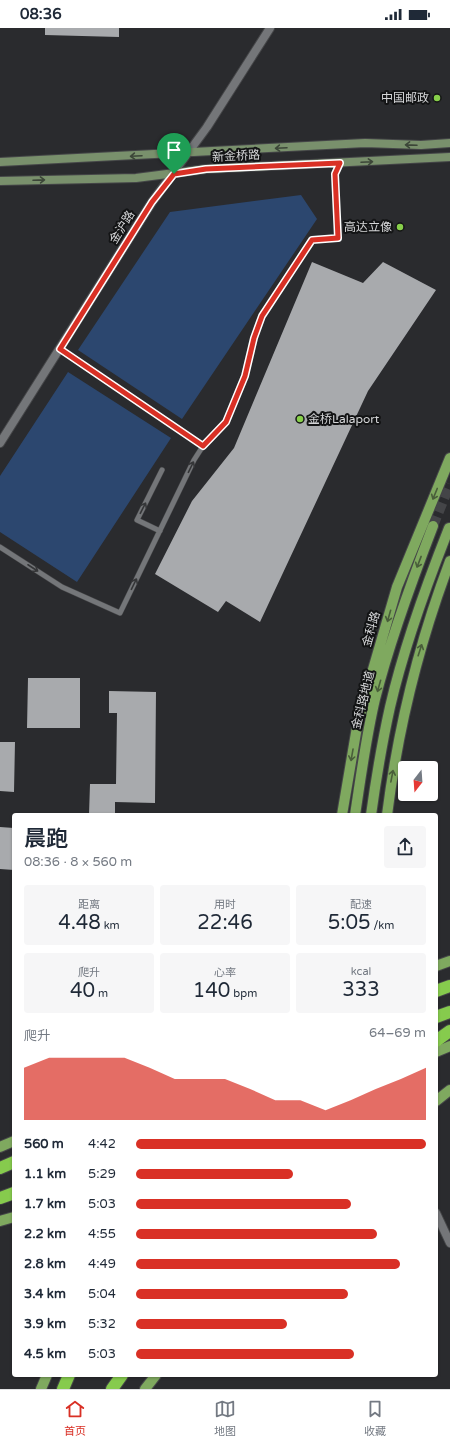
<!DOCTYPE html>
<html lang="zh">
<head>
<meta charset="utf-8">
<style>
	body { margin:0; font-family:"Varela Round","Noto Sans SC",sans-serif; background:#f6f6f7; color:#1f2937; height:100vh; display:flex; flex-direction:column; font-size:15px; white-space:nowrap }
	* { box-sizing:border-box; margin:0 }
	p { font-size:13px; color:#747a83 }
	.icon { flex:none; width:22px; height:22px; fill:none; stroke:currentColor; stroke-width:2; stroke-linecap:round; stroke-linejoin:round }
	.map { position:relative; flex:1; overflow:hidden }
	.drawer { position:absolute; left:12px; top:785px; width:426px; height:564px; display:flex; flex-direction:column; background:#fff; border-radius:4px; box-shadow:0 1px 3px #0004 }
	.drawer>* { flex:none }
	.needle { width:26px; rotate:197deg }
	.fabs { position:absolute; left:398px; top:733px; display:grid; gap:8px }
	.fabs a { display:grid; place-items:center; width:40px; height:40px; border-radius:4px; background:#fff; box-shadow:0 1px 3px #0004; font-size:20px }
	.pin { position:absolute; display:grid; place-items:center; width:34px; height:34px; color:#fff; margin:-41px -17px; border-radius:50% 50% 50% 0; rotate:-45deg; box-shadow:0 0 4px #0007 }
	.pin .icon { rotate:45deg }
	.round { display:grid; place-items:center; flex:none; width:42px; height:42px; border-radius:4px; background:#f6f6f7 }
	.head { display:flex; align-items:center; justify-content:space-between; height:68px; padding:0 12px }
	h1 { font-size:22px; font-weight:600; line-height:30px }
	.stats { display:grid; grid-template-columns:repeat(3,1fr); gap:6px; height:68px; padding:4px 12px }
	.stats div { display:grid; align-content:center; border-radius:4px; background:#f6f6f7; text-align:center }
	.stats b { font-size:20px; font-weight:600 }
	.stats small { font-size:11px; font-weight:400 }
	.stats p { font-size:11px }
	.chart { height:112px; padding:8px 12px }
	.chart p { display:flex; justify-content:space-between }
	.chart svg { width:100%; height:72px; margin-top:4px; fill:#d93025; opacity:.7 }
	ul { padding:0 12px; list-style:none; font-size:13px }
	li { display:grid; grid-template-columns:64px 48px 1fr; align-items:center; height:30px }
	li i { height:10px; border-radius:5px; background:#d93025 }
	.status { display:flex; justify-content:space-between; align-items:center; height:28px; padding:0 20px; background:#fff; direction:ltr }
	.status svg { height:11px; fill:currentColor }
	.menu { display:flex; justify-content:space-around; align-items:center; height:56px; border-top:1px solid #e0e1e3; background:#fff; font-size:11px; color:#747a83 }
	.menu a { display:grid; justify-items:center; gap:2px }
	.menu .on { color:#d93025 }
	.map>svg:first-child { display:block }
</style>
</head>
<body>
<div class="status"><b>08:36</b><svg viewBox="0 0 49 12"><path d="M0 12V9h3v3zM5 12V6h3v6zM10 12V3h3v9zM15 12V0h3v12zM26 1h20v11H26zM47 4h2v5h-2z"/></svg></div>
<div class="map">
<svg width="450" height="1361" viewBox="0 0 450 1361">
	<rect width="100%" height="100%" fill="#2a2b2e"/>
	<path fill="#2c476f" d="M301,167L317,191L182,391L78,322L170,184Z
		M68,344L171,410L77,554L0,504V448Z"/>
	<path fill="#a8aaad" d="M45,0H119V9L45,7Z
		M312,234L363,255L383,234L436,262L368,363L260,594L226,573L218,584L155,546L192,473L234,420Z
		M28,650H80V700H27Z
		M109,663L156,664L155,775L115,774V787H89L90,756H116L117,685H109Z
		M0,714H15L14,764L0,763Z
		M0,799L14,800V842L0,841Z"/>
	<g fill="none" stroke-linecap="round" stroke-linejoin="round">
		<path stroke="#444548" stroke-width="10" stroke-dasharray="10 5" stroke-linecap="butt" d="M433,498L450,456"/>
		<g stroke="#454648" stroke-width="6">
			<path id="lane" d="M203,418L226,394L245,348L254,309L262,288L312,212L338,210L335,146L340,135
				M160,503L137,492L162,442
				M0,519L62,559L120,585L194,432L203,418L60,321"/>
		</g>
		<g stroke="#454648" stroke-width="10">
			<path id="street" d="M0,415L152,174L207,99L270,0
				M436,1185L450,1215"/>
		</g>
		<g stroke="#454648" stroke-width="10">
			<path id="secondary" d="M0,134L365,115L421,117L450,115
				M0,153L136,150L206,141L450,129"/>
		</g>
		<g stroke="#454648" stroke-width="12">
			<path id="primary" d="M342,787L358,693L397,559L450,430
				M355,787C361,748 366,709 375,671C390,612 411,555 433,498
				M371,787C376,751 382,715 390,679C404,618 426,558 449,500
				M387,787C398,700 419,615 450,533
				M436,938L450,933
				M436,1024L450,1018
				M436,1073L450,1062
				M0,1119L14,1113
				M0,1193L14,1189
				M41,1361L47,1347
				M145,1361L156,1347"/>
		</g>
		<g stroke="#454648" stroke-width="14">
			<path id="highway" d="M436,963L450,958
				M436,989L450,984
				M436,1013L450,1003
				M0,1140L14,1134
				M0,1170L14,1165
				M63,1361L69,1347
				M112,1361L122,1347"/>
		</g>
		<use href="#lane" stroke="#747679" stroke-width="5"/>
		<use href="#street" stroke="#747679" stroke-width="8"/>
		<use href="#secondary" stroke="#79906c" stroke-width="8"/>
		<use href="#primary" stroke="#7fa95f" stroke-width="10"/>
		<use href="#highway" stroke="#86cb4d" stroke-width="12"/>
	</g>
	<defs><path id="oneway-shaft" d="M-6 0H5M1.5-3L5.5 0L1.5 3" fill="none" stroke-width="1.6" stroke-linecap="round" stroke-linejoin="round"/></defs>
	<g stroke="#3c4638">
		<use href="#oneway-shaft" transform="translate(411 117) rotate(-178)"/>
		<use href="#oneway-shaft" transform="translate(281 120) rotate(177)"/>
		<use href="#oneway-shaft" transform="translate(136 128) rotate(177)"/>
		<use href="#oneway-shaft" transform="translate(367 134) rotate(-3)"/>
		<use href="#oneway-shaft" transform="translate(39 152) rotate(-2)"/>
	</g>
	<g stroke="#353638">
		<use href="#oneway-shaft" transform="translate(191 439) rotate(-64)"/>
		<use href="#oneway-shaft" transform="translate(143 480) rotate(-63)"/>
		<use href="#oneway-shaft" transform="translate(33 540) rotate(33)"/>
		<use href="#oneway-shaft" transform="translate(134 556) rotate(-64)"/>
	</g>
	<g stroke="#495e3a">
		<use href="#oneway-shaft" transform="translate(435 466) rotate(112)"/>
		<use href="#oneway-shaft" transform="translate(419 534) rotate(111)"/>
		<use href="#oneway-shaft" transform="translate(389 588) rotate(106)"/>
		<use href="#oneway-shaft" transform="translate(420 622) rotate(-72)"/>
		<use href="#oneway-shaft" transform="translate(379 658) rotate(106)"/>
		<use href="#oneway-shaft" transform="translate(352 727) rotate(100)"/>
		<use href="#oneway-shaft" transform="translate(392 748) rotate(-79)"/>
	</g>
	<g fill="none" stroke-linecap="round" stroke-linejoin="round">
		<g stroke="#fff" stroke-width="8">
			<path id="route" d="M340,135L335,146L338,210L312,212L262,288L254,310L245,348L226,394L203,418L60,321L152,174L174,146L206,141Z"/>
		</g>
		<use href="#route" stroke="#d93025" stroke-width="5"/>
	</g>
	<g fill="#87cf4a" stroke="#131415" stroke-width="1.5">
		<circle cx="437" cy="70" r="4"/>
		<circle cx="400" cy="199" r="4"/>
		<circle cx="300" cy="391" r="4"/>
	</g>
	<g text-anchor="middle" dominant-baseline="central" stroke-width="4" stroke-linejoin="round" paint-order="stroke">
		<g font-size="12" fill="#d5d6d8" stroke="#131415" text-anchor="end">
			<text x="429" y="70">中国邮政</text>
			<text x="392" y="199">高达立像</text>
			<text x="308" y="391" text-anchor="start">金桥Lalaport</text>
		</g>
		<g font-size="12" fill="#d5d6d8" stroke="#131415">
			<text transform="translate(236 128) rotate(-3)">新金桥路</text>
			<text transform="translate(122 199) rotate(-58)">金沪路</text>
			<text transform="translate(371 601) rotate(-74)">金科路</text>
			<text transform="translate(363 672) rotate(-76)">金科路地道</text>
		</g>
	</g>
</svg>
<div class="fabs">
<a><svg class="needle" viewBox="-14 -14 28 28"><path d="M0-13l5 13h-10z" fill="#e53935"/><path d="M0 13l5-13h-10z" fill="#747a83"/></svg></a>
</div>
<div class="pin" style="left:174px;top:146px;background:#1e9e55"><svg class="icon" aria-label="arrive" viewBox="0 0 24 24"><path d="M6 21V4h12l-3 4 3 4H6"/></svg></div>
<section class="drawer">
<div class="head"><div><h1>晨跑</h1><p>08:36 · 8 × 560 m</p></div><a class="round"><svg class="icon" aria-label="share" viewBox="0 0 24 24"><path d="M12 15V3M7 8l5-5 5 5M5 13v7h14v-7"/></svg></a></div>
<div class="stats">
<div><p>距离</p><b>4.48<small> km</small></b></div>
<div><p>用时</p><b>22:46</b></div>
<div><p>配速</p><b>5:05<small> /km</small></b></div>
</div>
<div class="stats">
<div><p>爬升</p><b>40<small> m</small></b></div>
<div><p>心率</p><b>140<small> bpm</small></b></div>
<div><p>kcal</p><b>333</b></div>
</div>
<div class="chart"><p><span>爬升</span>64–69 m</p>
<svg viewBox="0 0 160 44" preserveAspectRatio="none"><path d="M0 44V12L10 6L20 6L30 6L40 6L50 12L60 19L70 19L80 19L90 25L100 32L110 32L120 38L130 32L140 25L150 19L160 12V44z"/></svg>
</div>
<ul>
<li><b>560 m</b>4:42<i style="width:100%"></i></li>
<li><b>1.1 km</b>5:29<i style="width:54%"></i></li>
<li><b>1.7 km</b>5:03<i style="width:74%"></i></li>
<li><b>2.2 km</b>4:55<i style="width:83%"></i></li>
<li><b>2.8 km</b>4:49<i style="width:91%"></i></li>
<li><b>3.4 km</b>5:04<i style="width:73%"></i></li>
<li><b>3.9 km</b>5:32<i style="width:52%"></i></li>
<li><b>4.5 km</b>5:03<i style="width:75%"></i></li>
</ul>
</section>
</div>
<nav class="menu">
<a class="on"><svg class="icon" aria-label="home" viewBox="0 0 24 24"><path d="M3 11l9-7 9 7M6 9v11h12V9"/></svg>首页</a>
<a><svg class="icon" aria-label="map" viewBox="0 0 24 24"><path d="M3 6l6-2 6 2 6-2v14l-6 2-6-2-6 2zM9 4v14M15 6v14"/></svg>地图</a>
<a><svg class="icon" aria-label="saved" viewBox="0 0 24 24"><path d="M7 4h10v16l-5-4-5 4z"/></svg>收藏</a>
</nav>
</body>
</html>
